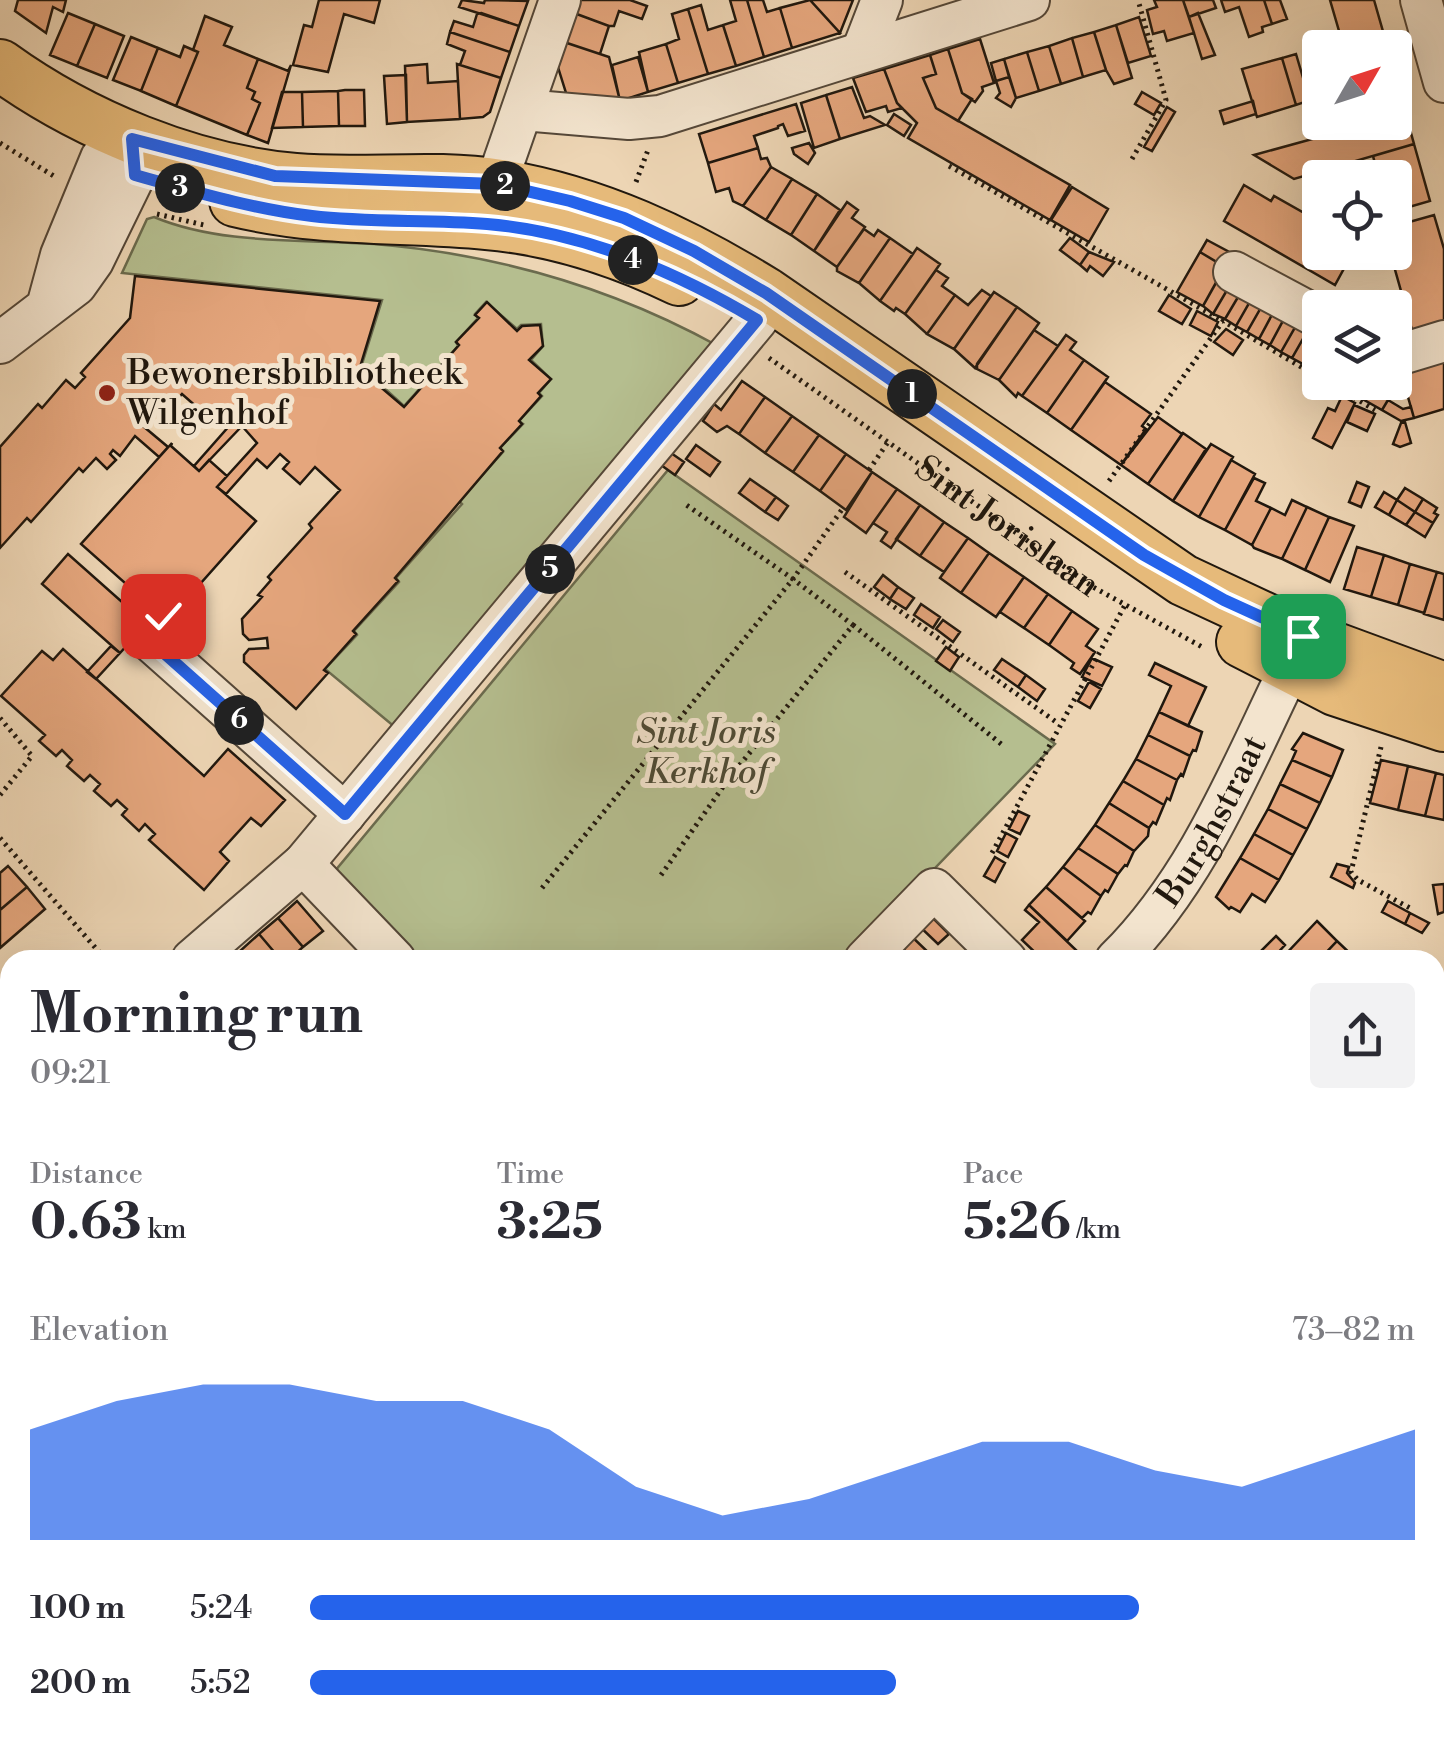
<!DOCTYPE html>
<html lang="en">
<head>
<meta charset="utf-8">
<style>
	body { margin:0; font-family:"Libre Bodoni",serif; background:#f2f2f3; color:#2b2b33; height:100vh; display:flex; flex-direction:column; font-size:38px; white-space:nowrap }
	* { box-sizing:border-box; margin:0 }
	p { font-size:32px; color:#7c7c81 }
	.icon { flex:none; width:55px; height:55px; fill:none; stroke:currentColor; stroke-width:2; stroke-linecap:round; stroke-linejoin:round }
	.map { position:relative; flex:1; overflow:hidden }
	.drawer { position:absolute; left:0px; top:950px; width:1445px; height:790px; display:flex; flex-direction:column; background:#fff; border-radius:30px 30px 0 0; box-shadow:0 10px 40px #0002 }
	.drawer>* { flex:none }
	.needle { width:65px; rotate:51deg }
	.buttons { position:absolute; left:1302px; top:30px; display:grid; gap:20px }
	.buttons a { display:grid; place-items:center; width:110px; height:110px; border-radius:10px; background:#fff; box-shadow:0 10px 40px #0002; font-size:50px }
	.pin { position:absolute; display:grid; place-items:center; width:85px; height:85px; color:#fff; margin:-42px; border-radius:20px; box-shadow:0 5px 15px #0006 }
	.km { position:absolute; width:50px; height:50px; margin:-25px; border-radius:50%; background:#222; color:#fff; font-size:28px; line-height:50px; text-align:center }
	.round { display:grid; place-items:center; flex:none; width:105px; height:105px; border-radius:10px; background:#f2f2f3 }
	.summary { display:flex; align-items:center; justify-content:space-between; height:170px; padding:0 30px }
	h1 { font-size:55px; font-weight:800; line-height:75px }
	.stats { display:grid; grid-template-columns:repeat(3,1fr); gap:15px; height:170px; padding:10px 30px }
	.stats div { display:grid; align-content:center }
	.stats b { font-size:50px; font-weight:800 }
	.stats small { font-size:28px; font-weight:400 }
	.stats p { font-size:28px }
	.chart { height:280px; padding:20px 30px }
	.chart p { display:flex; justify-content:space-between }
	.chart svg { width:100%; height:180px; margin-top:10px; fill:#2563eb; opacity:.7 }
	ul { padding:0 30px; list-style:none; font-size:32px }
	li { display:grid; grid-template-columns:160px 120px 1fr; align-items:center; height:75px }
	li i { height:25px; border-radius:12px; background:#2563eb }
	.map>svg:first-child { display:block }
</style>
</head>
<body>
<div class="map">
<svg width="1444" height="1740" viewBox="0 0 1444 1740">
	<rect width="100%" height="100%" fill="#edd5b4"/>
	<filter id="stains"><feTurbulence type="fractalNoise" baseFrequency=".002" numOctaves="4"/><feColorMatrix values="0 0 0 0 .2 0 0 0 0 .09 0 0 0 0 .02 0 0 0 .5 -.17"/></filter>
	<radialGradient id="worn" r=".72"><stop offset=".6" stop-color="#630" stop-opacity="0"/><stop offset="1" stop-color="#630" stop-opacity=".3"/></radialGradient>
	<path fill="#b5be8f" stroke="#6b6b4e" stroke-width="2.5" d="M154,217C221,245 302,239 374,244C495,254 611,287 718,346L396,728L325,669L357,635L354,631L399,582L396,578L462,504L459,501L503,452L500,448L523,424L519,421L542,396L539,393L551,379L531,360L543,346L541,324L521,325L517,329L486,302L475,314L478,318L456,342L458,346L404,406L371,376L365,383L358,377L382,300L122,273L147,219Z
		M668,470L1055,744L846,960H419L330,877Z
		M438,1730H693V1740H438Z"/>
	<path fill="#e5a67d" stroke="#21180e" stroke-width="2.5" d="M18,0H66L63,12L53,7L46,33L15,11Z
		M319,0H380L374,23L344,14L328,72L293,65L304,25L312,27Z
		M462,0L484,3L485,0L528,1L519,26L459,7Z
		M579,0H630L647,6L642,19L619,11L614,26H609L574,13Z
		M730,0H747L764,57L736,66L723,25L736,21Z
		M747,0H763L767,12L780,8L792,48L764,57Z
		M810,0H853L840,33Z
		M810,0L840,33L792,48L780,8Z
		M1154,0H1183L1194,33L1167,41L1164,31L1153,34L1147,10L1157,7Z
		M1183,0H1213L1216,8L1189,17Z
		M1221,0H1264L1272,24L1262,27L1263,32L1249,37L1239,7L1225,12Z
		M1264,0H1280L1287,19L1272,24Z
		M1330,0H1374L1386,42L1367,48H1344Z
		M701,5L708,30L723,25L736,66L708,74L688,9Z
		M688,9L708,74L678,83L666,44L679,39L672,14Z
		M68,13L95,24L77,66L50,55Z
		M481,13L519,26L510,52L450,32L454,21L473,27L477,14Z
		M574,13L609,26L600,54L564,42Z
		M1198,13L1215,55L1202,59L1189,17Z
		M205,16L232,27L224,45L258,59L247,88L255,92L252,99L260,103L247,135L176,106L198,52L193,50Z
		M1139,17L1151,56L1128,63L1116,25Z
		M95,24L124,36L107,78L77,66Z
		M1116,25L1132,78L1114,84L1106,70L1094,32Z
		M450,32L510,52L501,78L460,65L465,51L447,44Z
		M1094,32L1106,70L1083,77L1072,38Z
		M131,37L158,48L141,91L113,80Z
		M1072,38L1083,77L1061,84L1049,46Z
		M980,39L994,83L982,87L983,91L975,102L962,93L948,49Z
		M564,42L609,57L620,101L567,96L557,64Z
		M666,44L678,83L648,92L639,52Z
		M184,46L198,52L176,106L141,91L158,48L180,57Z
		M1049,46L1061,84L1039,91L1027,52Z
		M948,49L962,93L972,99L958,121L936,108L923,78L936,74L930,55Z
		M1027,52L1039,91L1016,98L1004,59Z
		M1296,54L1304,81L1318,77L1320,97L1296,105L1282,58Z
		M930,55L936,74L923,78L936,108L1070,185L1050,220L908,138L917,123L897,103L884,69Z
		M638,57L648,92L620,101L612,65Z
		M1282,58L1296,105L1257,117L1242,69Z
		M258,59L288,71L291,65L268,143L247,135L260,103L252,99L255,92L247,88Z
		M1004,59L1009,77L996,81L991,63Z
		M427,64L428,83L458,81L460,119L407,122L405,66Z
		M457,64L501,78L490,112L483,117L460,119Z
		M884,69L897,103L902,108L888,112L886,106L866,112L853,78Z
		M406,75L407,122L387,124L384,76Z
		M1009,77L1016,98L1011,107L996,98L1000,93L996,81Z
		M852,87L864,118L870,116L885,125L840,139L826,95Z
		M345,90H364L365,126H339L338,91Z
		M338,91L339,126L303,127L302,92Z
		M282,92H302L303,127L272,128Z
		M1142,92L1161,103L1154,115L1135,104Z
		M826,95L840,139L814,148L801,103Z
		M1401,97L1414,144L1294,179L1254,155L1349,129L1347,122H1395V99Z
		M1253,101L1256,114L1224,124L1220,111Z
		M796,104L805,131L788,136L783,124L778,126V128L754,136L758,148L708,163L699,134Z
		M1167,107L1175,112L1152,151L1144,147Z
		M894,114L911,125L904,136L887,125Z
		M809,143L815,153L808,164L794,154L792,148Z
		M1414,144L1430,201L1395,211V178H1379L1373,156Z
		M758,148L761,159L767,158L771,167L743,206L733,201L729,188L716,192L708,163Z
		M771,167L792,179L766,220L743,206Z
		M792,179L817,194L791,235L766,220Z
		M1244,185L1271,201L1274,196L1320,222V252H1353L1335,285L1224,221Z
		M1072,187L1108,209L1089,242L1051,220Z
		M817,194L840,210L814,251L791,235Z
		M847,202L858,210L852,218L865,227L837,267L814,251Z
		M1434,215L1444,249V336L1416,344L1390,252H1395V226Z
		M864,229L874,236L878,230L890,238L859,283L837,271V267Z
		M890,238L913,254L880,301L859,283Z
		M1070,238L1089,252L1080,265L1060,250Z
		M1207,240L1233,254L1225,267L1200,252Z
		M917,248L940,264L905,314L896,308L894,311L880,301Z
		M1089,252L1114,262L1103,276L1090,266L1087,271L1080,265Z
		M1200,252L1225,267L1203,306L1177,292Z
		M936,270L948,278L942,286L955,295L927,334L905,314Z
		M135,276L380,301L357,377L365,384L370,378L404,407L459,345L456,342L479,318L475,315L487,302L517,331L522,326L540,325L543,346L529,360L551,379L538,393L541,396L519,421L522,424L500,448L503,451L395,578L398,581L353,631L356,634L324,670L328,673L296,709L244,662V655L249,649L268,648L267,638L249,640L243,634L242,619L262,597L258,595L271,580L268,577L312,528L309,524L340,490L315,467L300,484L283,469L289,462L280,454L267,468L257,459L226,494L217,487L257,443L242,426L199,471L194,466L230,425L227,422L224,425L211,410L207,416L182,394L171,406L160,395L137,421L168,447L159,457L135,436L120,456L113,450L110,454L116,460L107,469L96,458L83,472L79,468L31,522L27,518L0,548V447L38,404L42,408L66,380L75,388L85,377L81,373L130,318Z
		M1218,279L1230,285L1213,314L1203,306Z
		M1230,285L1241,292L1225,319L1213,314Z
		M982,290L991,296L954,349L927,334L955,295L968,305Z
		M994,292L1017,307L975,368L954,349Z
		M1241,292L1252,298L1236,326L1225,319Z
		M1169,295L1191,309L1182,324L1159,311Z
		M1252,298L1263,304L1247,332L1236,326Z
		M1263,304L1274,311L1259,339L1247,332Z
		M1017,307L1039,323L999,380L977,369V364Z
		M1197,311L1218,322L1211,336L1190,325Z
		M1274,311L1285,317L1270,345L1259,339Z
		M1285,317L1297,324L1281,352L1270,345Z
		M1297,324L1308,330L1292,358L1281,352Z
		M1226,329L1243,340L1233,355L1214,342Z
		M1034,330L1058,346L1022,396L1018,393L1016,397L999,380Z
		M1308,330L1319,337L1303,364L1292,358Z
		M1066,335L1076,342L1070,350L1084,360L1047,413L1022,396Z
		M1319,337L1320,361L1314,371L1303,364Z
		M1444,349V409L1414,418L1398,362Z
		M1084,360L1108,377L1071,430L1047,413Z
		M742,381L765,397L739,434L727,426L717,432L703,421L714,404L721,410Z
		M1105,382L1151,414L1142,426L1146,429L1121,465L1071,430Z
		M1367,382H1381L1382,397L1388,400L1382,410L1359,397Z
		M1342,396L1355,403L1332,448L1313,438L1328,408L1335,411Z
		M765,397L792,416L765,453L739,434Z
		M1388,400L1403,409L1411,407L1414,418L1401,421L1382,410Z
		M1354,405L1375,414L1367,431L1347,422Z
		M792,416L819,435L793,472L765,453Z
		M1158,417L1182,434L1148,484L1121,465Z
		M1405,422L1411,443L1400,447L1393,444L1401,423Z
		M1183,433L1206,449L1173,501L1148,484Z
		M819,435L846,454L820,491L793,472Z
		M172,443L171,446L199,471L209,460L227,476L217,487L256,521L168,620L158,611L120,653L42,584L68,554L122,602L133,590L81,544Z
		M1211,444L1233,457L1199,517L1173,501Z
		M696,445L720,462L710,476L686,459Z
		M671,453L684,462L675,475L661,465Z
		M846,454L872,472L846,510L820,491Z
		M1231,460L1255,474L1225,530L1199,517Z
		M872,472L897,489L866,533L844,517Z
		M1254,478L1265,483L1256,501L1271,508L1252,545L1225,530Z
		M750,479L776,497L765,512L739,493Z
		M1357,482L1369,487L1361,507L1349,502Z
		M1405,488L1423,499L1415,512L1397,500Z
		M897,489L920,505L891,548L881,541L887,532L873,523Z
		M1384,492L1397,500L1389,515L1375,507Z
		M776,497L788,506L778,520L765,512Z
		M1423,499L1437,508L1434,513L1438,515L1433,523L1415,512Z
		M1292,500L1307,507L1282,559L1254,548L1252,545L1271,508L1285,515Z
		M1397,500L1415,512L1406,525L1389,515Z
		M920,505L944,522L920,556L896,539Z
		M1307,507L1329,517L1305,570L1282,559Z
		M1415,512L1433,523L1425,537L1406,525Z
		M1329,517L1354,526L1330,582L1305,570Z
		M944,522L968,538L944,572L920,556Z
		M968,538L989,553L961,593L940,578Z
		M1357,547L1384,555L1371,597L1344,589Z
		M989,553L1024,577L996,617L961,593Z
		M1384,555L1410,564L1398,605L1371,597Z
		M1410,564L1437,572L1424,613L1398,605Z
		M1437,572L1444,574V620L1424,614Z
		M883,575L898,587L890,599L874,587Z
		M1024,577L1048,594L1024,628L1000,612Z
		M898,587L914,598L906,609L890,599Z
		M1048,594L1072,611L1049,645L1024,628Z
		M921,604L940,617L933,628L914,615Z
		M1072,611L1098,629L1086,646L1095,652L1080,674L1071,668L1074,663L1049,645Z
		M943,620L960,632L953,642L936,629Z
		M111,646L120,653L96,679L87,672Z
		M946,647L959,657L950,671L936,661Z
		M63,649L204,776L228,749L285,800L261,826L251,818L220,852L229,861L204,890L149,840L155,834L145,824L139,831L122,815L127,809L117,800L111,806L94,791L100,784L90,775L84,781L67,766L72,760L62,750L56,756L39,741L45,735L1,696L42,651L53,660Z
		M1092,658L1112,667L1102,686L1082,677Z
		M1002,659L1026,675L1018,687L994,670Z
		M1155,663L1206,687L1188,726L1159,712L1171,686L1149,675Z
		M1026,675L1045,689L1037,701L1018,687Z
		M1089,682L1101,689L1090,708L1078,701Z
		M1159,712L1202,732L1196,751L1193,750L1190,756L1148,735Z
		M1303,733L1343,750L1332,777L1292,760L1296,751L1292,749Z
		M1148,735L1190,756L1183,776L1181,774L1177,780L1136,759Z
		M1136,759L1177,780L1170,800L1167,798L1164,805L1123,781Z
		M1292,760L1332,777L1320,803L1280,784Z
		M1381,760L1408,766L1398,810L1370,803Z
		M1408,766L1436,773L1425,816L1398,810Z
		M1436,773L1444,775V820L1425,816Z
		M1123,781L1164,805L1156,824L1153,822L1149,828L1109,803Z
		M1280,784L1320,803L1307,829L1268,809Z
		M1109,803L1149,828L1148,836L1134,851L1095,825Z
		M1268,809L1307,829L1293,855L1254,834Z
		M1018,811L1029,816L1020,834L1009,829Z
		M1095,825L1134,851L1127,866L1125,865L1118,874L1078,848Z
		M1006,833L1017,839L1008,857L997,851Z
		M1254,834L1293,855L1279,880L1240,858Z
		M1078,848L1118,874L1108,892L1105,890L1101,896L1063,867Z
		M995,857L1005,863L995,882L984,876Z
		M1240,858L1279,880L1265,902L1252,894L1240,912L1231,907L1229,909L1216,897Z
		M1337,864L1349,867L1347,873L1355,883L1353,888L1331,877Z
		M8,866L27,887L0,910V873Z
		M1063,867L1101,896L1091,914L1088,912L1082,918L1046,887Z
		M1444,884V912L1438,914L1433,885Z
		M27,887L45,909L0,948V910Z
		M1046,887L1085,921L1067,941L1029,905Z
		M297,901L323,931L303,947L278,918Z
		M1388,901L1410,913L1405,924L1382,912Z
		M1029,905L1077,951L1068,960H1043L1022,940L1039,922L1025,910Z
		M928,913L949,934L938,944L917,924Z
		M1410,913L1429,923L1422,933L1405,924Z
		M278,918L303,947L289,960H281L259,934Z
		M1317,921L1337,941L1319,960H1290L1285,955Z
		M908,933L929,953L923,960H915L898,944Z
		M259,934L281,960H248L240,951Z
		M1276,936L1285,945L1271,960L1261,951Z
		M1337,941L1357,960H1319Z
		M1438,1036L1444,1042V1070L1435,1079V1039Z
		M0,1054L10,1065V1092L0,1100Z
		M1444,1070V1107L1435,1099V1079Z
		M0,1160L10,1172V1195L7,1192L0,1198Z
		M1440,1282L1444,1285V1318L1435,1327V1287Z
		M10,1568V1636L2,1637L0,1583Z
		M1435,1667L1444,1673L1442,1704L1435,1700Z
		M51,1730H77V1740H51Z
		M77,1730H103L102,1740H77Z
		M103,1730H128V1740H102Z
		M128,1730H153V1740H128Z
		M153,1730H179L178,1740H153Z
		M179,1730H204V1740H178Z
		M204,1730H230L229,1740H204Z
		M230,1730H256L255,1740H229Z
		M314,1730H359V1739L314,1740Z
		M849,1730H898V1732H891V1740H849Z
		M1174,1730H1223L1221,1734L1225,1735L1222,1740H1181L1171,1735Z
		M1376,1730H1431L1440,1736L1438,1740H1394Z"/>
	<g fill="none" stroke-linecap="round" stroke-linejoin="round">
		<g stroke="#544738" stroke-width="44">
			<g id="minor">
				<path d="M1421,0L1444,82"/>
				<path d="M863,49L882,0"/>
				<path d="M523,110L629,119L660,116L1029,0"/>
				<path d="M496,184L560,0"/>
				<path d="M1234,272L1320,318"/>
				<path d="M0,343L76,285L93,261L135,175L132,139L101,158L61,255L48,303"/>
				<path d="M1395,356L1444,341"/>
				<path d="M163,616L145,636L345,814"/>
				<path d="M303,864L395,960"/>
				<path d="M192,960L303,864L757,320"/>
				<path d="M865,960L934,889L1006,960"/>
				<path id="s2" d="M1116,960C1198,879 1240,770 1290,668"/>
				<path d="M0,1121L10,1112"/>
				<path d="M1435,1220L1444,1228"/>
				<path d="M0,1502L10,1508"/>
				<path d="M1435,1516L1444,1504"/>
				<path d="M1435,1623L1444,1628"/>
				<path d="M395,1730V1740"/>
				<path d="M747,1737L779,1730"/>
				<path d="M1290,1740L1295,1730"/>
			</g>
		</g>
		<g stroke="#21180e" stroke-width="54">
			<path id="major" d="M0,65C83,125 192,170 295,179C363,185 433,174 500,185C597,201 683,242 766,293L1183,580L1303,636L1444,688
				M235,201C321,222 401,216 487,224C554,230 619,251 679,280
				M1242,642L1335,690L1444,726"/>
		</g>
		<g stroke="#21180e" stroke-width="5" stroke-dasharray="2.5 5" stroke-linecap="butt">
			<path d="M0,143L57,178"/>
			<path d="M1132,159L1166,100L1138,0"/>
			<path d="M949,166L1223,321"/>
			<path d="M636,182L648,150"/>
			<path d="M157,214L204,225"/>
			<path id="s1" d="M769,358L1093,587L1204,648"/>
			<path d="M1328,382L1375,410"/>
			<path d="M869,470L888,442"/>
			<path d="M1109,481L1223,321L1320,378"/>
			<path d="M845,572L1059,724"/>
			<path d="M853,625L1005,747"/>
			<path d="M0,718L32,756L0,795"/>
			<path d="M1381,747L1351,872L1358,880L1410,908"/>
			<path d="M0,838L106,960"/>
			<path d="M992,853L1125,605"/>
			<path d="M661,875L730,777L853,625L793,579L843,508"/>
			<path d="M542,888L793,579L685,504"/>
			<path d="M1435,1417L1444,1425"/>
			<path d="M0,1688H10"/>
			<path d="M46,1740V1730"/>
			<path d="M701,1740V1730"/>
			<path d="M942,1740V1730"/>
		</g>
		<use href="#minor" stroke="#f3e4ce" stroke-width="40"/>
		<use href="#major" stroke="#e6ba7a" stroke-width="50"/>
	</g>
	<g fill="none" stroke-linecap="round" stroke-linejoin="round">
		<g stroke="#fff" stroke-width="20">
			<path id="route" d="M163,616L145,636L345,814L757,320C675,271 582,232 487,224C429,219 370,223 312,216C252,209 193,191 135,175L132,139L275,176L496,184L570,201L624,218L694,251L766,293L1144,555L1224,600L1303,636"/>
		</g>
		<use href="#route" stroke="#2563eb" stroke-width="12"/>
	</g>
	<circle fill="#8f2418" stroke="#f3e4ce" stroke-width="4" cx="107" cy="393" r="10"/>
	<g text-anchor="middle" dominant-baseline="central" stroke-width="10" stroke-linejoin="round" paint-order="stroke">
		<g font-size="35" fill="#21180e" stroke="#f3e4ce" text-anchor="start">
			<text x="127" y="373">Bewonersbibliotheek<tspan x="127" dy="40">Wilgenhof</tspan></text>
		</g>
		<g font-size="35" fill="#21180e" stroke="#f3e4ce">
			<text stroke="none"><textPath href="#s1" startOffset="292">Sint Jorislaan</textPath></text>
			<text stroke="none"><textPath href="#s2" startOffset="170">Burghstraat</textPath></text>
		</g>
		<g font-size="35" font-style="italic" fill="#4d4a35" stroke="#f3e4ce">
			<text x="706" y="732">Sint Joris<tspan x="706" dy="40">Kerkhof</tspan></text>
		</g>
	</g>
	<rect width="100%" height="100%" filter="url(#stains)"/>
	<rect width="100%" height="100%" fill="url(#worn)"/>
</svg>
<div class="buttons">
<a><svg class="needle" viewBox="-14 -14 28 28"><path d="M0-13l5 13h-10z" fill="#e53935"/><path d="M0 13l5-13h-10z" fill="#7c7c81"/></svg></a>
<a><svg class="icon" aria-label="locate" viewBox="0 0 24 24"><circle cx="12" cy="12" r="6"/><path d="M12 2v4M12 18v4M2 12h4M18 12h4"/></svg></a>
<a><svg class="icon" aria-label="layers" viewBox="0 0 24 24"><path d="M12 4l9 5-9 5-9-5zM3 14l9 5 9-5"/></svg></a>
</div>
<div class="pin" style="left:1303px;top:636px;background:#1e9e55"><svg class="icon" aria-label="arrive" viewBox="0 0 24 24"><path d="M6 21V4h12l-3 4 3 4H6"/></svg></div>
<div class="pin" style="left:163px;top:616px;background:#d93025"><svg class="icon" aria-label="check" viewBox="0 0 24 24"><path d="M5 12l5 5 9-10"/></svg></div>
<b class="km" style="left:912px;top:394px">1</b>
<b class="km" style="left:505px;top:186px">2</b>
<b class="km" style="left:180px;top:188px">3</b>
<b class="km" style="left:633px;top:260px">4</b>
<b class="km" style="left:550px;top:569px">5</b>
<b class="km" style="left:239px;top:720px">6</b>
<section class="drawer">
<div class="summary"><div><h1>Morning run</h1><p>09:21</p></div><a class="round"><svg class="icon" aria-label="share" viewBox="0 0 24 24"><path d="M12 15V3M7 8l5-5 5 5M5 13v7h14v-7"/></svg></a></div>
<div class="stats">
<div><p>Distance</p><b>0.63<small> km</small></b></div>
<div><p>Time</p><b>3:25</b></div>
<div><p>Pace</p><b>5:26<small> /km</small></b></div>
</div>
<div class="chart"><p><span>Elevation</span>73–82 m</p>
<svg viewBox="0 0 160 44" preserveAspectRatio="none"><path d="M0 44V17L10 10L20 6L30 6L40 10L50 10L60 17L70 31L80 38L90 34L100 27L110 20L120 20L130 27L140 31L150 24L160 17V44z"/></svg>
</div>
<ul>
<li><b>100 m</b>5:24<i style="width:75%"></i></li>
<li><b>200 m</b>5:52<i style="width:53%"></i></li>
</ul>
</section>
</div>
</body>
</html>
